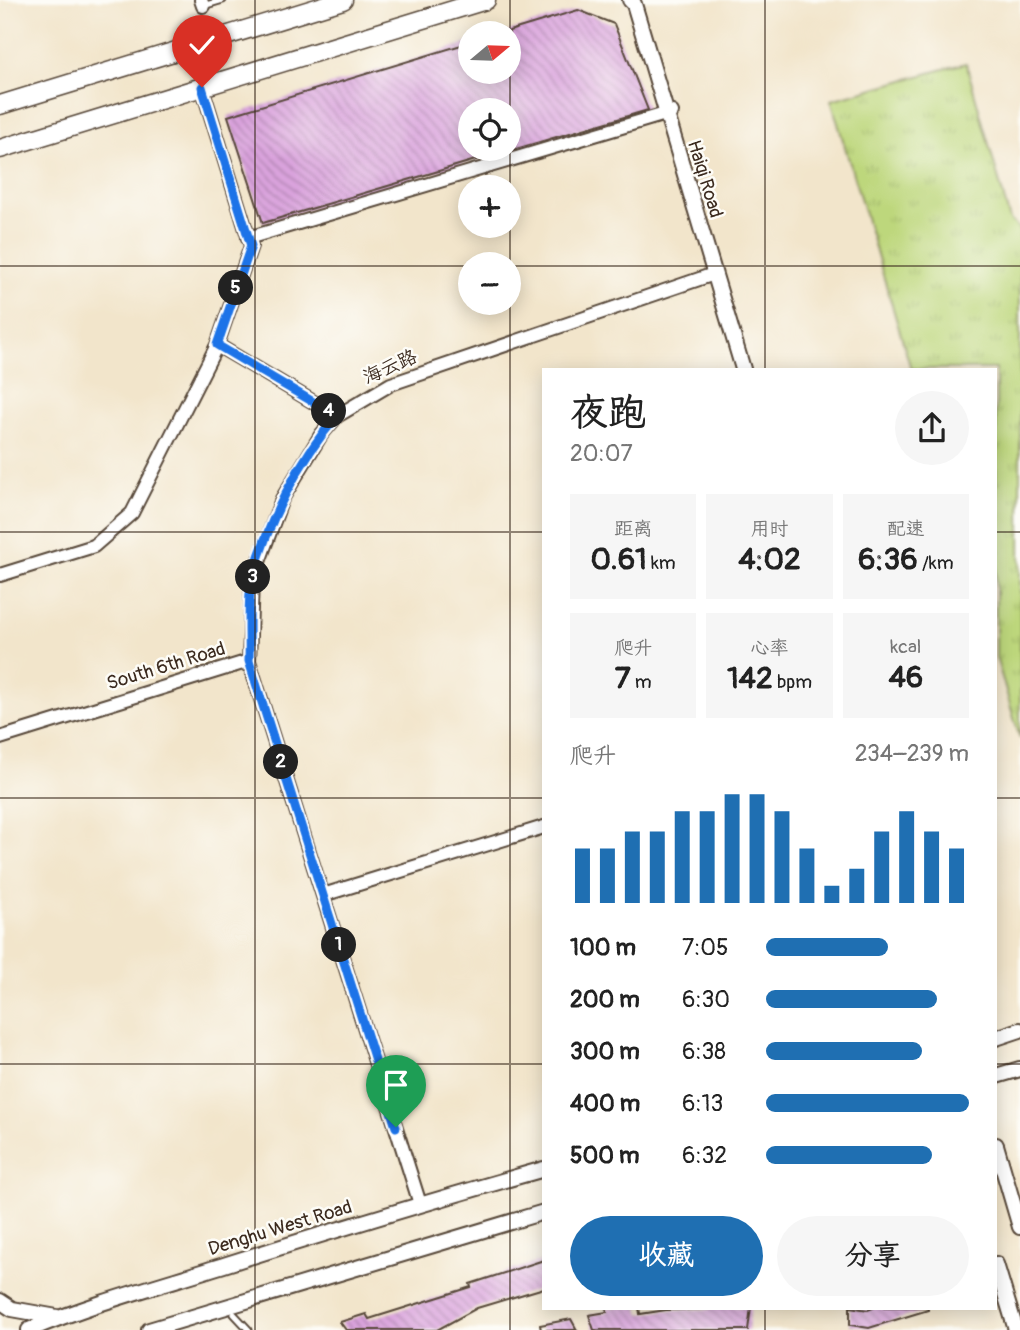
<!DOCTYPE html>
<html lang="zh">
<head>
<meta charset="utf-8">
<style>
	body { margin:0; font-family:Pangolin,"LXGW WenKai TC",sans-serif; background:#f6f6f6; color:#222; height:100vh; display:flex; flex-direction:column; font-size:26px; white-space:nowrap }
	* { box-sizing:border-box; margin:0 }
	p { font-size:23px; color:#767676 }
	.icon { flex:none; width:38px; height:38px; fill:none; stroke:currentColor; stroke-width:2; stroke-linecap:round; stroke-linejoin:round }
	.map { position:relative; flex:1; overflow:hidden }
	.details { position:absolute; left:542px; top:368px; width:455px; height:942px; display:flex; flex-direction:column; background:#fff; border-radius:0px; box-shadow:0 4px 18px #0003 }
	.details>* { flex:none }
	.needle { width:46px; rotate:71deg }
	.buttons { position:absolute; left:458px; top:21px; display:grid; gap:14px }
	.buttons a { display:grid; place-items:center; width:63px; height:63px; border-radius:50%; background:#fff; box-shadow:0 4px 18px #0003; font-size:35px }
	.pin { position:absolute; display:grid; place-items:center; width:60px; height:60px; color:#fff; margin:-72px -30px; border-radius:50% 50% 50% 0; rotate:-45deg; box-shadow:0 0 7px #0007 }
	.pin .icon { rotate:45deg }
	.km { position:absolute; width:35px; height:35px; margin:-18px; border-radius:50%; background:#222; color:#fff; font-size:19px; line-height:35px; text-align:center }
	.round { display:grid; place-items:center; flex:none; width:74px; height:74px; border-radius:37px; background:#f6f6f6 }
	.headline { display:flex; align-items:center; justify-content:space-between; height:119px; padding:0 28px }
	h1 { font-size:38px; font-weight:800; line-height:52px }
	.metrics { display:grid; grid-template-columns:repeat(3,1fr); gap:10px; height:119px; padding:7px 28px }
	.metrics div { display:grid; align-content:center; border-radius:0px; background:#f6f6f6; text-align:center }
	.metrics b { font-size:30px; font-weight:800 }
	.metrics small { font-size:19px; font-weight:400 }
	.metrics p { font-size:19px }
	.chart { height:196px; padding:14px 28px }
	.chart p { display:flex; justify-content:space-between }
	.chart svg { width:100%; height:126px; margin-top:7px; stroke:#1f6fb2; stroke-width:6 }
	.button { display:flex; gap:14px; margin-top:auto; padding:14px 28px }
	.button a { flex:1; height:80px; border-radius:42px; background:#1f6fb2; color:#fff; font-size:28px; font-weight:800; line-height:80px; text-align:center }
	.button a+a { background:#f6f6f6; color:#222 }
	ul { padding:0 28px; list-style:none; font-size:23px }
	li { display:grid; grid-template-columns:112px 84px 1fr; align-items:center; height:52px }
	li i { height:18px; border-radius:9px; background:#1f6fb2 }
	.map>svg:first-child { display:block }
</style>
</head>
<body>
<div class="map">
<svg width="1020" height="1330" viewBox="0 0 1020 1330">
	<defs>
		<pattern id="park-tufts" width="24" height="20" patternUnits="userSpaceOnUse" patternTransform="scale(1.75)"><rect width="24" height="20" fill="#bdd77c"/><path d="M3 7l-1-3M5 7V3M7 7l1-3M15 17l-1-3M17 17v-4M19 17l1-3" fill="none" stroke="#a3b96b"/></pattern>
		<pattern id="building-back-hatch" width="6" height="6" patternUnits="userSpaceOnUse" patternTransform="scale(1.75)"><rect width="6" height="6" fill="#daa3dd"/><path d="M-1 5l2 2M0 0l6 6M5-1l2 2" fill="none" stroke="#b285b3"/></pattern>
	</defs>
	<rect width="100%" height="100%" fill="#fdfcf7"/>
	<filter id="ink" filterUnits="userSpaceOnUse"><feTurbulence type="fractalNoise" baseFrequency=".0143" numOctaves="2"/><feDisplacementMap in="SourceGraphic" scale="14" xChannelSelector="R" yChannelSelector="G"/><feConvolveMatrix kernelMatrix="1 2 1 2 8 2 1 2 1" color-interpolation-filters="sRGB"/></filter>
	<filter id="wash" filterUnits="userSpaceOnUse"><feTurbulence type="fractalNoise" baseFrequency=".00686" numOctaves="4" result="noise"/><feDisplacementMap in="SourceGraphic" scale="28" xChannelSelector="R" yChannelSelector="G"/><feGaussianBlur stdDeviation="1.57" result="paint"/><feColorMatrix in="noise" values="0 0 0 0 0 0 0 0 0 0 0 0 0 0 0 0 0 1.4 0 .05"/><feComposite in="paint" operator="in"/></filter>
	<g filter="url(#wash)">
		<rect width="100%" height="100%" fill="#f2e5cb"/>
		<path fill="url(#park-tufts)" stroke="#7c804d" stroke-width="2" d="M966,63L1010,220L1020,229V739L996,657V369H911L831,100Z"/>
		<g id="blocks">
			<path fill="url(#building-back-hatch)" d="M578,10L614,24L648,110L509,151V110H471V149H506V151L263,223L228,116L471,42V72H509V31Z
				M544,1260V1288L477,1308L437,1330H346L340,1322L366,1314L369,1319L471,1287L470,1284Z
				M606,1307H639L640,1314L666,1310L711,1309L710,1307H751L748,1330H594L589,1315L607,1312Z
				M850,1307L868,1310L875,1307H928V1310L869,1328L850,1325Z
				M571,1319L577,1330H541L540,1325Z"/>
		</g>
	</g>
	<g filter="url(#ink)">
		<use href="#blocks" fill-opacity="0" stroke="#564638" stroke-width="2"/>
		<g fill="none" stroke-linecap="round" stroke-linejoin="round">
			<g stroke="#564638" stroke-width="9">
				<path id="service" d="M203,6L223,0
					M234,1314L249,1330"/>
			</g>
			<g stroke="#564638" stroke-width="16">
				<path id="tertiary" d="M201,0L203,6
					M248,238L672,112
					M217,345L337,416
					M0,575L94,546L132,513L217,345L251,246L202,87
					M0,738L249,661
					M323,895L544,827
					M420,1204L249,661L252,581L282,499L321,435L337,416L391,384L714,274"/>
			</g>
			<g stroke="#564638" stroke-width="18">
				<path id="secondary" d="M630,0L634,4L743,369
					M996,1038L1020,1030
					M996,1076L1020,1069
					M996,1145L1020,1227
					M996,1264L1016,1330
					M0,1301L12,1309L57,1317
					M29,1330C93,1303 161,1285 227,1264C332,1231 438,1199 544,1169
					M149,1330L544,1212"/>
			</g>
			<g stroke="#564638" stroke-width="21">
				<path id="trunk" d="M0,105L343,0
					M0,149L486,0"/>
			</g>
			<use href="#service" stroke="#fff" stroke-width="5"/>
			<use href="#tertiary" stroke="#fff" stroke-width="12"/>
			<use href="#secondary" stroke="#fff" stroke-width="14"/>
			<use href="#trunk" stroke="#fff" stroke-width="18"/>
		</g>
	</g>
	<g fill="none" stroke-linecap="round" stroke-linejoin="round" filter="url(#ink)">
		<g stroke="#fff" stroke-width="14">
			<path id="route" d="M202,87L251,246L217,345L337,416C298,461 268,522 252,579C247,600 250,638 249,661L396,1127"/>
		</g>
		<use href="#route" stroke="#1a73e8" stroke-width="9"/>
	</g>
	<path fill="none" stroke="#3b2a1e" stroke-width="2" stroke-opacity="0.55" d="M255,0V1330M510,0V1330M765,0V369M0,266H471M509,266H1020M0,532H544M996,532H1020M0,798H544M996,798H1020M0,1064H544M996,1064H1020M765,1307V1330"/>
	<g text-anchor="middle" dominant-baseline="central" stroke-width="5" stroke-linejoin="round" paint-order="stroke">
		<g font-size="19" fill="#3b2a1e" stroke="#fdfcf7">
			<text transform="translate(705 179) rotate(73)">Haiqi Road</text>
			<text transform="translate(390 367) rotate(-24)">海云路</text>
			<text transform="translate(166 666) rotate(-17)">South 6th Road</text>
			<text transform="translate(280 1228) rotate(-17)">Denghu West Road</text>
		</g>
	</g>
</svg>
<div class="buttons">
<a><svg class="needle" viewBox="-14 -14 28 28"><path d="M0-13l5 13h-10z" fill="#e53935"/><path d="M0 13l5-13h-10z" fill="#767676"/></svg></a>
<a><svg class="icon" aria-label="locate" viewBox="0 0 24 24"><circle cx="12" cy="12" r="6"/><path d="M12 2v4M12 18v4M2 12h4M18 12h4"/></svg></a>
<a>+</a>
<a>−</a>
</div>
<div class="pin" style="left:396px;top:1127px;background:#1e9e55"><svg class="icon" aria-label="arrive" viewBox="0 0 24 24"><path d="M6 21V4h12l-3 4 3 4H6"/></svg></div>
<div class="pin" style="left:202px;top:87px;background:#d93025"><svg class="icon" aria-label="check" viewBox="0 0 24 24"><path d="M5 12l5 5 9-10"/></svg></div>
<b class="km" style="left:339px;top:945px">1</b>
<b class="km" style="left:281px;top:762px">2</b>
<b class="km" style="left:253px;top:577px">3</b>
<b class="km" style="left:329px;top:411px">4</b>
<b class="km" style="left:236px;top:288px">5</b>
<section class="details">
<div class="headline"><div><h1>夜跑</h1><p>20:07</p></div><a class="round"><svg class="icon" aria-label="share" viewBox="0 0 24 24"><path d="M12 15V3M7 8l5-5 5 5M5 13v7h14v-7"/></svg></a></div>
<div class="metrics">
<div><p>距离</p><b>0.61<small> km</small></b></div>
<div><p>用时</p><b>4:02</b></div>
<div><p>配速</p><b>6:36<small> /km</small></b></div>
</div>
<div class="metrics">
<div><p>爬升</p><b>7<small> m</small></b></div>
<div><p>心率</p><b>142<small> bpm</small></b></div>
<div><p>kcal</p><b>46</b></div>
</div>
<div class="chart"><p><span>爬升</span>234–239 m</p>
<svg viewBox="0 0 160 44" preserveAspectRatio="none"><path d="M5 44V25M15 44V25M25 44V19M35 44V19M45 44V12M55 44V12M65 44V6M75 44V6M85 44V12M95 44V25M105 44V38M115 44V32M125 44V19M135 44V12M145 44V19M155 44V25"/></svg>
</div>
<ul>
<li><b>100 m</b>7:05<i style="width:60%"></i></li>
<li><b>200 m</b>6:30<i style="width:84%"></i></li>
<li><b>300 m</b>6:38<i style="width:77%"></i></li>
<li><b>400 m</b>6:13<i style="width:100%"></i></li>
<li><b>500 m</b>6:32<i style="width:82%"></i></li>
</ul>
<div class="button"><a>收藏</a><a>分享</a></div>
</section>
</div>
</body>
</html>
